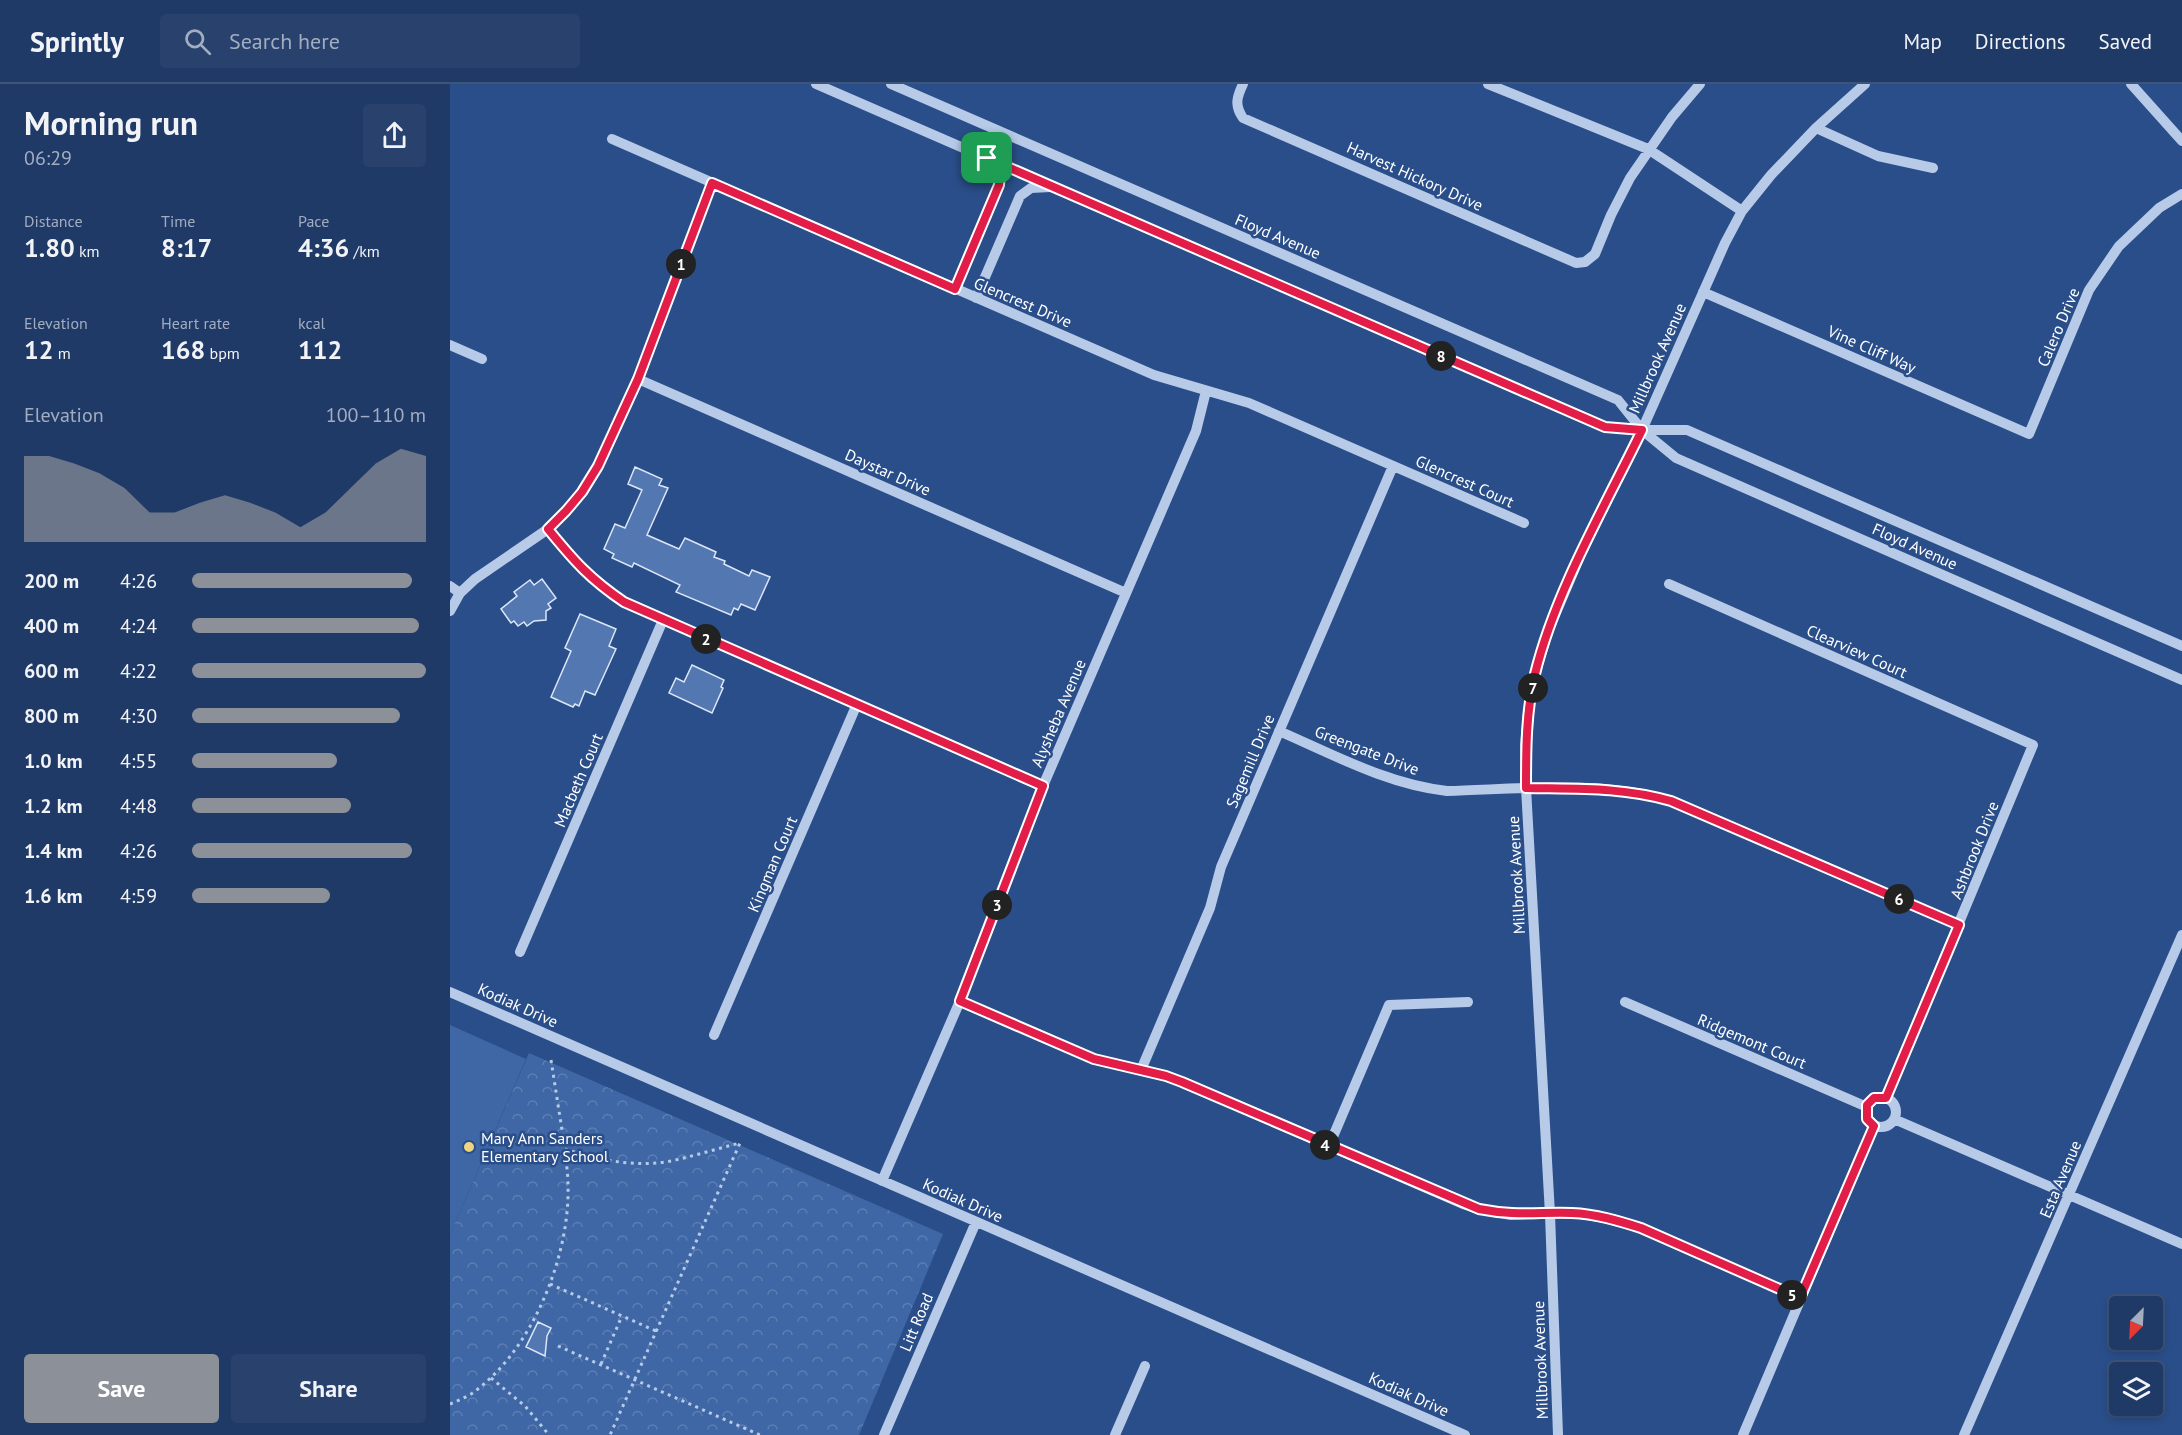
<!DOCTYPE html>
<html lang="en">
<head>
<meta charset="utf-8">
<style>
	body { margin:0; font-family:"PT Sans",sans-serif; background:#28416d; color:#f1f3f6; height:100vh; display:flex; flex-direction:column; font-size:22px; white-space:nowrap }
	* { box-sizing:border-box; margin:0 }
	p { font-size:20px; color:#a2adc0 }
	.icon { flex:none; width:33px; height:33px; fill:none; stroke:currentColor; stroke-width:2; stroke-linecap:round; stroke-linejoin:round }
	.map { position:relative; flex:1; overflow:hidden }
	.panel { display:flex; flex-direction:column; background:#203a67; width:450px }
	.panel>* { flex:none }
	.needle { width:39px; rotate:204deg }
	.fabs { position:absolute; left:1659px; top:1212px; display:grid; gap:12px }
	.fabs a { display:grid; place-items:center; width:54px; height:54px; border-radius:6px; background:#203a67; box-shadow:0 3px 9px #0003,0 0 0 2px #3d547b; font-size:30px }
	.pin { position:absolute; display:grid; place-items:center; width:51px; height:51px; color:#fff; margin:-26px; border-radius:12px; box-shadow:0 3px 9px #0006 }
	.km { position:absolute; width:30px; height:30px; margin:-15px; border-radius:50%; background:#222; color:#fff; font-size:16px; line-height:30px; text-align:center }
	.round { display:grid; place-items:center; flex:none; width:63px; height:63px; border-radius:6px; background:#28416d }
	.head { display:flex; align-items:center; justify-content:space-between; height:102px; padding:0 24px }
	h1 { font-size:33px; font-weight:800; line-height:45px }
	.figures { display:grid; grid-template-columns:repeat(3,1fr); gap:9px; height:102px; padding:6px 24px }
	.figures div { display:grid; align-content:center }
	.figures b { font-size:26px; font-weight:800 }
	.figures small { font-size:16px; font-weight:400 }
	.figures p { font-size:16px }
	.chart { height:168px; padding:12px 24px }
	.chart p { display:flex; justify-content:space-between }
	.chart svg { width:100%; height:108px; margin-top:6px; fill:#8c9099; opacity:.7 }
	.primary-button { display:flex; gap:12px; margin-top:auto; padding:12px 24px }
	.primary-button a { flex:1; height:69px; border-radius:6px; background:#8c9099; color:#fff; font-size:24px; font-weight:800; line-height:69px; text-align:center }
	.primary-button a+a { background:#28416d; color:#f1f3f6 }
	ul { padding:0 24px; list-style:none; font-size:20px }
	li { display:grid; grid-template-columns:96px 72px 1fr; align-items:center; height:45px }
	li i { height:15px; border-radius:8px; background:#8c9099 }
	header { display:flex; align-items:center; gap:36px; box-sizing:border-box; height:84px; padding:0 30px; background:#203a67; border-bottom:2px solid #3d547b }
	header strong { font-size:28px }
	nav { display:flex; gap:33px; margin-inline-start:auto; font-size:21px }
	.search { width:420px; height:54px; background:#28416d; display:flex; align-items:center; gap:15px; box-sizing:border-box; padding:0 21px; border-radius:6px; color:#a2adc0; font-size:22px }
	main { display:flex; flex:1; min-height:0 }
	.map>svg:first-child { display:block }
</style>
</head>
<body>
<header>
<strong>Sprintly</strong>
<div class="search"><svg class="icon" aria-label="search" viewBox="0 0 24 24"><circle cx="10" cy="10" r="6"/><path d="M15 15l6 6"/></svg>Search here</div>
<nav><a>Map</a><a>Directions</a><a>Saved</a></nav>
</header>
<main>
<section class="panel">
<div class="head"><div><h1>Morning run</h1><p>06:29</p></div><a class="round"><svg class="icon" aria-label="share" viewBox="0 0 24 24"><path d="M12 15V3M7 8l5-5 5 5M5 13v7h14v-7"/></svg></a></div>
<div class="figures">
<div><p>Distance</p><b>1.80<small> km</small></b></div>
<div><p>Time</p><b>8:17</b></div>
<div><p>Pace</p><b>4:36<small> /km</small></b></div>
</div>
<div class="figures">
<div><p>Elevation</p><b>12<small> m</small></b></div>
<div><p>Heart rate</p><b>168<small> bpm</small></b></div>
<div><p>kcal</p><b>112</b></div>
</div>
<div class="chart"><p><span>Elevation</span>100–110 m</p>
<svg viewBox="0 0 160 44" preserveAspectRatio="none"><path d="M0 44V9L10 9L20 12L30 16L40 22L50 32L60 32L70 28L80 25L90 28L100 32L110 38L120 32L130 22L140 12L150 6L160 9V44z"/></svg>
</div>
<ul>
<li><b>200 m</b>4:26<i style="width:94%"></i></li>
<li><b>400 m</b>4:24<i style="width:97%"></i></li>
<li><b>600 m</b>4:22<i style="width:100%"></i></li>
<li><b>800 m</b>4:30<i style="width:89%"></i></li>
<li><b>1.0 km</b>4:55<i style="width:62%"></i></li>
<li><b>1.2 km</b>4:48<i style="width:68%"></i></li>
<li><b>1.4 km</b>4:26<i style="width:94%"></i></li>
<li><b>1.6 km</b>4:59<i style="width:59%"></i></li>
</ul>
<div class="primary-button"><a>Save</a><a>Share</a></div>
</section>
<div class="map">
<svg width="1732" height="1351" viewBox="0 0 1732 1351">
	<defs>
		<pattern id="park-crowns" width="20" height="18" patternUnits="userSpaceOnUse" patternTransform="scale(1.5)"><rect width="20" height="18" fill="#3f67a5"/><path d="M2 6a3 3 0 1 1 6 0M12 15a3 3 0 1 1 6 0" fill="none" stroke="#5c7eb2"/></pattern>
	</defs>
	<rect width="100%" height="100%" fill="#2a4e89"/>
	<path fill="#3f67a5" d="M0,941L76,975L0,1151Z"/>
	<path fill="url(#park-crowns)" d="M79,969L493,1150L409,1351H0V1151Z"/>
	<path fill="#5377b0" stroke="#dbe6f7" stroke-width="1.5" d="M185,383L212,395L209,401L218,404L197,451L229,465L235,454L266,468L264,473L275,477L274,480L299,492L302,486L320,493L305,526L291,520L288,526L284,524L281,531L226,508L230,501L184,479L182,483L162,474L164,470L154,465L165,440L175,444L192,406L178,400Z
		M92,495L106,514L98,520L101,524L96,527V536L84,537L77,542L74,538L68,542L64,537L61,539L51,525L67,512L64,508L80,496L84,501Z
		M130,530L166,545L159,562L166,565L145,611L135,607L129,622L125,620L123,623L101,613L121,567L115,564Z
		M242,581L274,596L271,603L273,604L262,629L219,609L226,594L234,598Z
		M88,1238L101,1244L97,1252L95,1272L76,1263Z"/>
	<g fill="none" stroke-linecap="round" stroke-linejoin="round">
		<path stroke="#b7cbe9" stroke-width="3" stroke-dasharray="3 4.5" stroke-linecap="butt" d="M101,976L115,1065C152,1077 191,1085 230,1075C250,1070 270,1064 290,1059L160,1351
			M100,1200L206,1247
			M108,1262L310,1351
			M151,1280L172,1232
			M41,1294L75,1322L99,1351
			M0,1320C7,1317 14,1314 21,1310C81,1269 120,1173 118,1102C118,1090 116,1077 115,1065"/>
		<path stroke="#b7cbe9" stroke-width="10" d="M366,0L1155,343L1192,346L1226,374L1732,596
			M441,0L1168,316L1192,346H1237L1732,562
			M793,0C787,13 784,21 793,34L1126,179L1135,178L1145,170L1161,131L1180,94L1222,33L1250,0
			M1038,0L1198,65L1292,127
			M1681,0L1732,57
			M1366,44L1428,72L1483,84
			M162,55L704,291L799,319L1074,439
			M505,205L549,101L550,89L539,77
			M1253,208L1579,350L1639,206L1669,162L1709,124L1732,110
			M526,214L570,112L581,104L600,103
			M0,261L32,275
			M188,295L676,509
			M98,445C124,477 140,495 174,518L593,702
			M1219,500L1583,661L1436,1014
			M0,502L10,509
			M0,527L10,509L25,495L98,445L116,427L132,408L148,382L188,295L262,99
			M829,647C884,671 937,700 997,707C1072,705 1149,696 1221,717L1509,841
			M70,868L213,536
			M0,908L1015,1351
			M510,917L644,975L716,992L732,998L1013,1120L1029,1125L1061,1131L1123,1129L1143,1132L1166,1136L1191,1144L1350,1214
			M1175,918L1417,1023
			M264,951L407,620
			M691,986L760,824L771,783L943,382
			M1416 1028a15 15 0 1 1 30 0a15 15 0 1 1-30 0Z
			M1444,1035L1732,1160
			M879,1062L939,921L1018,918
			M432,1097L510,917L593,702L746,347L756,307
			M434,1351L526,1138
			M665,1351L695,1282
			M1108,1351L1100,1130L1076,704L1075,662L1078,629L1085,590L1099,545L1131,470L1192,346L1275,159L1292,127L1321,91L1366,44L1415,0
			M1293,1351L1424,1042
			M1514,1351L1732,851"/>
	</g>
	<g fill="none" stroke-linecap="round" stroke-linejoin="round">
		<g stroke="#fff" stroke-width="12">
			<path id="route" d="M537,74L1155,343L1192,346C1155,422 1105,508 1085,590C1076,628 1076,666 1076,704C1128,705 1171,703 1221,717L1509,841L1436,1014H1424L1417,1021V1035L1424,1042L1350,1214L1191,1144C1169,1137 1146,1130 1122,1129C1088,1128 1064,1132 1029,1125L732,998L716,992L644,975L510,917L593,702L174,518C140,495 124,477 98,445L116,427L132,408L148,382L188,295L262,99L505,205L549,101L550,89Z"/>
		</g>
		<use href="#route" stroke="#e11d48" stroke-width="8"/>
	</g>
	<circle fill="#efd57f" stroke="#2a4e89" stroke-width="2" cx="19" cy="1063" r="6"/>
	<g text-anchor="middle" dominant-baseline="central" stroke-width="5" stroke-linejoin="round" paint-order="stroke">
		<g font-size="16" fill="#fff" stroke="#2a4e89">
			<text transform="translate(965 92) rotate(24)">Harvest Hickory Drive</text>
			<text transform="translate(828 152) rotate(23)">Floyd Avenue</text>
			<text transform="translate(573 218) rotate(23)">Glencrest Drive</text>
			<text transform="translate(1608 243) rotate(-67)">Calero Drive</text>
			<text transform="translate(1422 265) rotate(24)">Vine Cliff Way</text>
			<text transform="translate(1207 274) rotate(-66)">Millbrook Avenue</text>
			<text transform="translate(438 388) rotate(24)">Daystar Drive</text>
			<text transform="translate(1015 397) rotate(24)">Glencrest Court</text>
			<text transform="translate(1465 462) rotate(24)">Floyd Avenue</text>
			<text transform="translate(1407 567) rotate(24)">Clearview Court</text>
			<text transform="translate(608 629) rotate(-67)">Alysheba Avenue</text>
			<text transform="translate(917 666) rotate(21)">Greengate Drive</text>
			<text transform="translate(800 677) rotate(-67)">Sagemill Drive</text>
			<text transform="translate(128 696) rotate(-67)">Macbeth Court</text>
			<text transform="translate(1524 766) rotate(-68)">Ashbrook Drive</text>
			<text transform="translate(322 780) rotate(-67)">Kingman Court</text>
			<text transform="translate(1066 791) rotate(-93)">Millbrook Avenue</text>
			<text transform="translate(68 921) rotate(24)">Kodiak Drive</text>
			<text transform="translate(1302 957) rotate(23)">Ridgemont Court</text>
			<text transform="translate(1610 1095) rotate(-67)">Esta Avenue</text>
			<text transform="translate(513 1116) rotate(24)">Kodiak Drive</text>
			<text transform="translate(466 1238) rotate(-67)">Litt Road</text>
			<text transform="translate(1090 1276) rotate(-92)">Millbrook Avenue</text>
			<text transform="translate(959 1310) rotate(24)">Kodiak Drive</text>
		</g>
		<g font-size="16" fill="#fff" stroke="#2a4e89" text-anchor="start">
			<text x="31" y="1054">Mary Ann Sanders<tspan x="31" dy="18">Elementary School</tspan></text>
		</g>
	</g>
</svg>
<div class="fabs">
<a><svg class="needle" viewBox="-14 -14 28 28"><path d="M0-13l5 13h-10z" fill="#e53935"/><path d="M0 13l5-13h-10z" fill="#a2adc0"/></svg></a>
<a><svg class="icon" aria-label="layers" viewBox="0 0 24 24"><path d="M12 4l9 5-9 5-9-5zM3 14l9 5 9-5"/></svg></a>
</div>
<div class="pin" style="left:537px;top:74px;background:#1e9e55"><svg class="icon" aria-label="arrive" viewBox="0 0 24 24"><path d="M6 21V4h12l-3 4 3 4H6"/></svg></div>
<b class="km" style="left:231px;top:180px">1</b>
<b class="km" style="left:256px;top:555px">2</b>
<b class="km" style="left:547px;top:821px">3</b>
<b class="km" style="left:875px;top:1061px">4</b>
<b class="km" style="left:1342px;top:1211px">5</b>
<b class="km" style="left:1449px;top:815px">6</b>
<b class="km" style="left:1083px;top:604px">7</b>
<b class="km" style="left:991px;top:272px">8</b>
</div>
</main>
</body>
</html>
